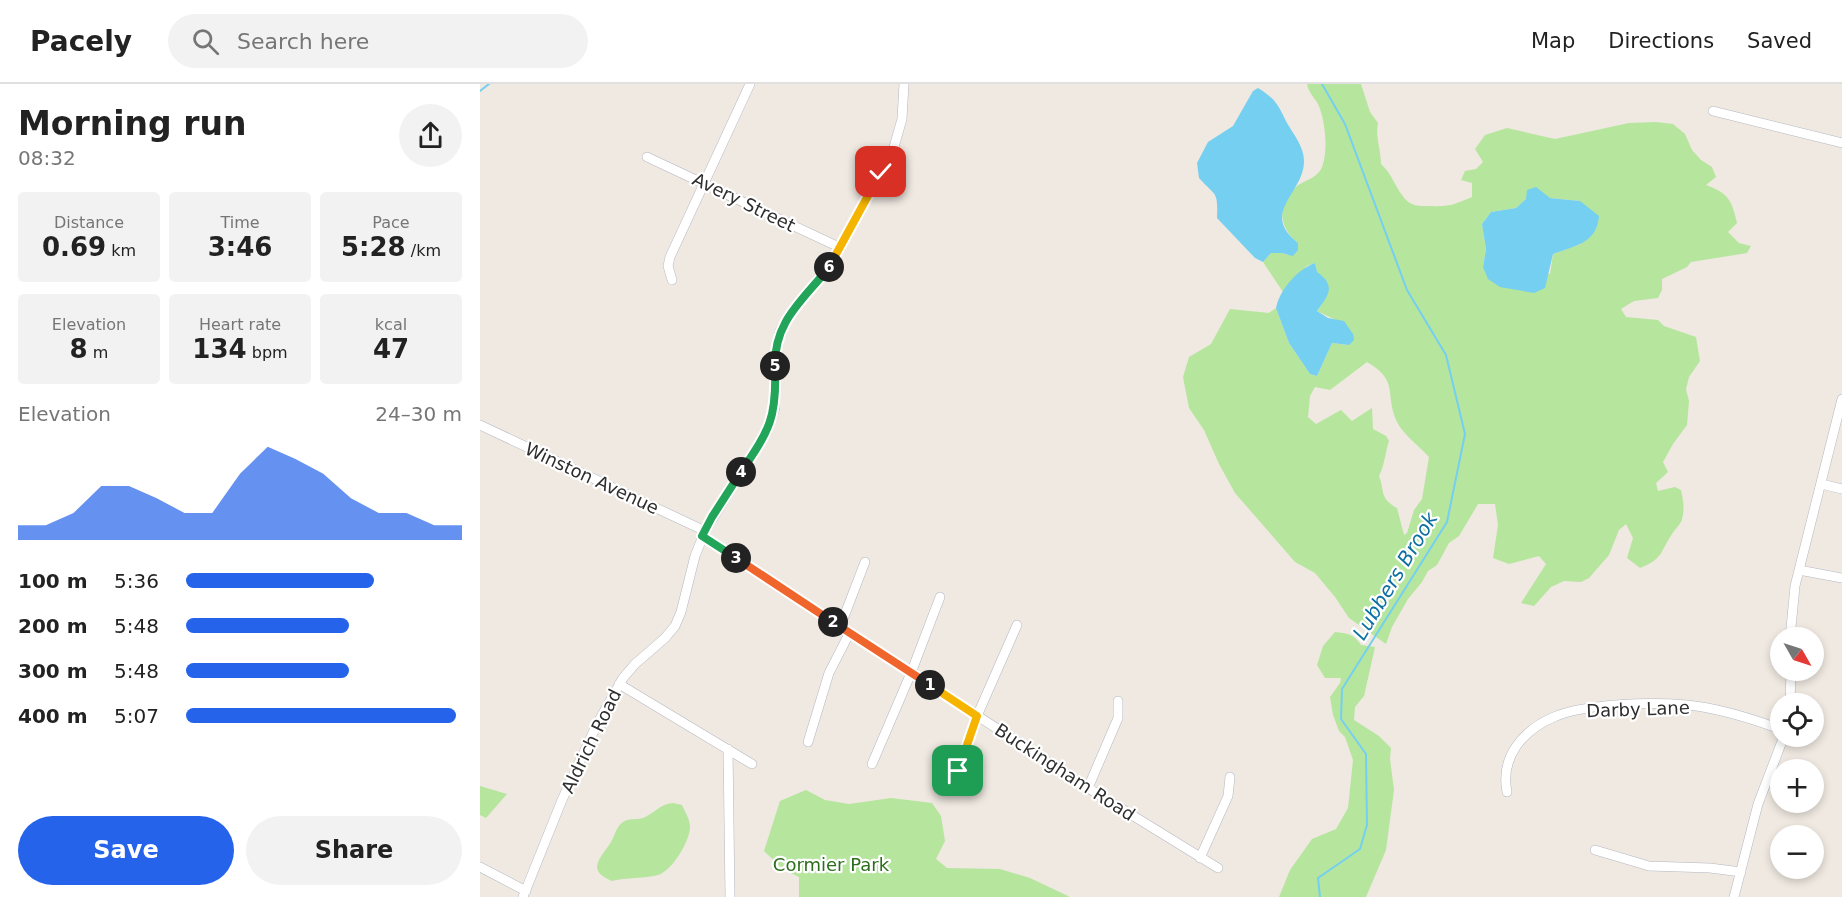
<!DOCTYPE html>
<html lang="en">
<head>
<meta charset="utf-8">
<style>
	body { margin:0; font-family:"DejaVu Sans",sans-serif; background:#f2f2f2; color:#222; height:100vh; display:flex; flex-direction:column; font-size:22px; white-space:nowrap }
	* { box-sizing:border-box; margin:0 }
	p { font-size:20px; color:#767676 }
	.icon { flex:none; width:33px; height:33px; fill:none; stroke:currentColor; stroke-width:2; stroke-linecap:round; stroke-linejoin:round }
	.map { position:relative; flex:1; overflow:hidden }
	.drawer { display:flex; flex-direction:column; background:#fff; width:480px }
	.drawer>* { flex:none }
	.needle { width:39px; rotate:129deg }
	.controls { position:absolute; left:1290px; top:543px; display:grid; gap:12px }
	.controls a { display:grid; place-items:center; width:54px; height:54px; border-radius:50%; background:#fff; box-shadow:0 3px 9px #0003; font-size:30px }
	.pin { position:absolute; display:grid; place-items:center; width:51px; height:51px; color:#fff; margin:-26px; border-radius:12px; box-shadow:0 3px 9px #0006 }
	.km { position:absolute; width:30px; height:30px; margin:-15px; border-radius:50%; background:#222; color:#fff; font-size:16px; line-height:30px; text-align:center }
	.round { display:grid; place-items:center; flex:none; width:63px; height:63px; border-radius:32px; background:#f2f2f2 }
	.headline { display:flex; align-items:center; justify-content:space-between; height:102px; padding:0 18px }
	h1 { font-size:33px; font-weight:600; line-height:45px }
	.metrics { display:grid; grid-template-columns:repeat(3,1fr); gap:9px; height:102px; padding:6px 18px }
	.metrics div { display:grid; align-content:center; border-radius:6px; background:#f2f2f2; text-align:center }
	.metrics b { font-size:26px; font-weight:600 }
	.metrics small { font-size:16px; font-weight:400 }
	.metrics p { font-size:16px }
	.chart { height:168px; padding:12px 18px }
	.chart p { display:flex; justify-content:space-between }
	.chart svg { width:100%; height:108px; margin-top:6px; fill:#2563eb; opacity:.7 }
	.cta { display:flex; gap:12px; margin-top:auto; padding:12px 18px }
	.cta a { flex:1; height:69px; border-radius:36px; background:#2563eb; color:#fff; font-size:24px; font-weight:600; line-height:69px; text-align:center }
	.cta a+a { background:#f2f2f2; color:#222 }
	ul { padding:0 18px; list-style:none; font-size:20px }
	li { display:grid; grid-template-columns:96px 72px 1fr; align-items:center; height:45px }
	li i { height:15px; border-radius:8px; background:#2563eb }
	header { display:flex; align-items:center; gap:36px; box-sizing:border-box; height:84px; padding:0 30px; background:#fff; border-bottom:2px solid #e0e0e0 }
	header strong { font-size:28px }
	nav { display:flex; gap:33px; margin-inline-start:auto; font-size:21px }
	.search { width:420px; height:54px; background:#f2f2f2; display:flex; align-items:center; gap:15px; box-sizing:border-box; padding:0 21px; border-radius:33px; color:#767676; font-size:22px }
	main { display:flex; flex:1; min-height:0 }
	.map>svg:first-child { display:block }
</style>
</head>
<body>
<header>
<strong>Pacely</strong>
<div class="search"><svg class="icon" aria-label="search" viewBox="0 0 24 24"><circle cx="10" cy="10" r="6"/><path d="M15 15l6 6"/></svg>Search here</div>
<nav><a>Map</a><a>Directions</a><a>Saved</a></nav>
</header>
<main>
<section class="drawer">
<div class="headline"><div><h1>Morning run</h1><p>08:32</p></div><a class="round"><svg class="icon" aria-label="share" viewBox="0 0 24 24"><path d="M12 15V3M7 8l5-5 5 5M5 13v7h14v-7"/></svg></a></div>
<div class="metrics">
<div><p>Distance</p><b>0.69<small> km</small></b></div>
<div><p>Time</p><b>3:46</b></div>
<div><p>Pace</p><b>5:28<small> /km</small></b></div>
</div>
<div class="metrics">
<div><p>Elevation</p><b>8<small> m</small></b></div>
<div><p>Heart rate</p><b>134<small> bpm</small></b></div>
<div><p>kcal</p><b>47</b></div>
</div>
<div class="chart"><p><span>Elevation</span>24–30 m</p>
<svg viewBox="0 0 160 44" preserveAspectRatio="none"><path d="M0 44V38L10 38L20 33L30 22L40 22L50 27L60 33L70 33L80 17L90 6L100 11L110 17L120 27L130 33L140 33L150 38L160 38V44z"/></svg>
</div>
<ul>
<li><b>100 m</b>5:36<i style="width:68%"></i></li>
<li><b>200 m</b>5:48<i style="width:59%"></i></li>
<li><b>300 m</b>5:48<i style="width:59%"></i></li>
<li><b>400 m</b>5:07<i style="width:98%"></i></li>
</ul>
<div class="cta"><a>Save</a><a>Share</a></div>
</section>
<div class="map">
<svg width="1362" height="813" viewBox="0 0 1362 813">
	<rect width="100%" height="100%" fill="#efe9e1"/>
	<path fill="#b6e59e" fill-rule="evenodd" d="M827,0H881L890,28L898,39C895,52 901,66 901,80C911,89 914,100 922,111C930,123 938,122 951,122C970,123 975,120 992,113V99L981,96L985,87L996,85L1003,78L995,65L1005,51L1027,44L1075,55L1149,39L1176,38L1193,40L1205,50L1212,66L1221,76L1232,83L1236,93L1226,101C1248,109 1252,116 1257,139L1248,148L1259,159L1271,162L1267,169L1211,178L1207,183L1182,195V206L1178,214L1154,217L1141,225L1146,233L1178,236L1184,242L1216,253L1220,277L1209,293L1206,305L1209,317L1207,341L1193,360L1183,378L1188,388L1176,399L1178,407L1195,403L1201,406C1203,415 1205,425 1202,435C1201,440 1195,445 1192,450C1180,468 1183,475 1160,484L1147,474L1153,454L1146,440L1139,446L1129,471L1109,494L1101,498L1084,497L1071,503L1054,522L1041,519L1066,480L1059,472L1029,480L1013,474L1018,441L1015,420H998L979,452L969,459L957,481L948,487L942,498L928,515L912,543L906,560L869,534L855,513L835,489L815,478L755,409L739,380L724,346L709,324L703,293L709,273L731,260L750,225L789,229L796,224L809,259L830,290L837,292L852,259L869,261L858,237L837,227L842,220L835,179L827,182L803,208L783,178L791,169H801L807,171L818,159C799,144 796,121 816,103C825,95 839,95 843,80C848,64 845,35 838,20C834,13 829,9 827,0ZM1070,114L1100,117L1101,160L1073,170L1070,190L1003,183L1006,165L1002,140L1011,128L1036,124L1046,115ZM887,278C920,297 904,310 917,338C922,349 941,364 949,373L942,415L934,426L927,449L924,451L917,424C899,414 905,407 899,392C905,380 905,369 909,357L906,352L893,345L892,324L872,337L861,326L836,340L828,333L830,312L835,303L850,306Z
		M855,548C867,549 874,550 881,561L895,563L884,612L875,623L874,636L899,652L911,664L910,675L914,706L906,766L886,813H799L810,786L832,755L856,745L868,724L873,676L865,653L859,647L853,631L850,613L860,599L861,594H845L837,581L843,562Z
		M0,702L27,710L6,734L0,731Z
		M326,706L345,716L369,720L411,714L452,719L461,732L465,757L456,775L467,784L520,785L550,794L590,813H319V793L303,785L284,767L300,717Z
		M193,719L202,721C205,728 210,735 210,743C210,757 192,787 178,791C163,795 147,793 132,797C105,786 121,774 131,758C135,751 136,743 143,738C150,733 158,737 165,733C176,728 180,720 193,719Z"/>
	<path fill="#75cff0" d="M778,4C796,15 798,21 807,39C814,51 824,63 824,77C824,110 779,128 818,159V166L813,172L801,169H791L783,178L775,174L737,134C738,106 736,113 719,94L717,79L728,58L753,42L773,7Z
		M1056,103L1070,114L1100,117L1119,132C1117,159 1095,162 1073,170L1065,204L1054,209L1020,203L1008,195L1003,183L1006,165L1002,140L1011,128L1036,124L1046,115L1047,106Z
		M835,179L837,188C857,202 848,212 837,227L848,234L864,237L873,250L874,256L869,261L852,259L837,292L830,290L809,259L796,224C800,205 818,185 835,179Z"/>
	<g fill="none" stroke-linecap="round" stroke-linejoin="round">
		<path stroke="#75cff0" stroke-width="2" d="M0,7L9,0
			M840,813L838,794L880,765L887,741L886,670L861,635L862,605L967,438L985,350L966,271L927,206L865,40L842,0"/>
		<g stroke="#b4b7c1" stroke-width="10">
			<path id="minor" d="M1233,27L1362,59
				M167,73L361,164
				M192,196L188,182L190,173L270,0
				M0,341L225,447
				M1341,400L1362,405
				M222,452L608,704L738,784
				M1319,486L1362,494
				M360,543L385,478
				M1310,554L1315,502L1362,315
				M139,600L272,680
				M1310,620L1311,586
				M328,658L349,589L370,548
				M248,665L250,813
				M392,680L431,589L460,513
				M478,687L497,632L537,541
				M608,704L638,634V617
				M1027,708C1020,673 1043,646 1074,633C1106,619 1172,618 1207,621C1239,624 1270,634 1300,645
				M1115,766L1169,782L1230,784L1261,788
				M720,774L748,712L750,693
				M0,783L46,807
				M43,813L82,716L117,640L143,594L155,580L185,554L195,542L201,528L215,472L225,447L287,347L295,324V272L300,247L310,230L354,175L414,63L422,35L424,0
				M1254,813L1278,720L1304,652"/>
		</g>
		<use href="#minor" stroke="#fff" stroke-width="9"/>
	</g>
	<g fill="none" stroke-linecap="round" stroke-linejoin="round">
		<g stroke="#fff" stroke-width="12">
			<path id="split-1" d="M450,601L497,632L478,687"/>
		</g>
		<g stroke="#fff" stroke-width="12">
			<path id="split-2" d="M353,538L450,601"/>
		</g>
		<g stroke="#fff" stroke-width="12">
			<path id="split-3" d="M256,474L353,538"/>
		</g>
		<g stroke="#fff" stroke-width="12">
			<path id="split-4" d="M256,474L222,452L232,433L261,388"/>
		</g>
		<g stroke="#fff" stroke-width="12">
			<path id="split-5" d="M261,388C290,345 297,334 295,282"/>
		</g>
		<g stroke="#fff" stroke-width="12">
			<path id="split-6" d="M295,282C294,236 324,216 349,183"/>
		</g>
		<g stroke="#fff" stroke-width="12">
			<path id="split-7" d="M349,183L401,88"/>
		</g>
		<use href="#split-1" stroke="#f5b400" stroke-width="8"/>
		<use href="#split-2" stroke="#f0652b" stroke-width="8"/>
		<use href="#split-3" stroke="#f0652b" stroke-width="8"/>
		<use href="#split-4" stroke="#22a559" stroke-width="8"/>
		<use href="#split-5" stroke="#22a559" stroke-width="8"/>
		<use href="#split-6" stroke="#22a559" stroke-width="8"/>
		<use href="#split-7" stroke="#f5b400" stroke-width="8"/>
	</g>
	<g text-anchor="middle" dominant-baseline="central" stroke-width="4.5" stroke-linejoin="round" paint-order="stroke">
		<g font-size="18" fill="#2e2e2e" stroke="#fff">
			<text transform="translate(264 118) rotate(26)">Avery Street</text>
			<text transform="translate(112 394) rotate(25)">Winston Avenue</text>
			<text transform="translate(1158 625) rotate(-2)">Darby Lane</text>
			<text transform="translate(111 657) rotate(-64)">Aldrich Road</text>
			<text transform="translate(585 688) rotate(33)">Buckingham Road</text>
		</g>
		<g font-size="18" fill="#2c6e1b" stroke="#fff">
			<text x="351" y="780">Cormier Park</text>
		</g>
		<g font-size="20" font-style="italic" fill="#0d6fa3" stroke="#fff">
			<text transform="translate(915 492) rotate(-59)">Lubbers Brook</text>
		</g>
	</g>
</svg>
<div class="controls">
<a><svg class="needle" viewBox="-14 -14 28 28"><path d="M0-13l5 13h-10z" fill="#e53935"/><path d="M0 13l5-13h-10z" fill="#767676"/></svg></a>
<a><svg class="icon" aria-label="locate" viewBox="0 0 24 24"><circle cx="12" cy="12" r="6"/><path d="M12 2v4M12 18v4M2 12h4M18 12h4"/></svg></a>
<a>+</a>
<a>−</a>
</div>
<div class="pin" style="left:478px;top:687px;background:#1e9e55"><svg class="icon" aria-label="arrive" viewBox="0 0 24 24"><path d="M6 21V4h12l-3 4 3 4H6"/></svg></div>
<div class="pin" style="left:401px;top:88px;background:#d93025"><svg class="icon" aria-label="check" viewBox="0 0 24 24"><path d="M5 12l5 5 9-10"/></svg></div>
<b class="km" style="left:450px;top:601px">1</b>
<b class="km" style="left:353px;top:538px">2</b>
<b class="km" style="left:256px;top:474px">3</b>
<b class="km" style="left:261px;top:388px">4</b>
<b class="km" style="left:295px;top:282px">5</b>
<b class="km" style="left:349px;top:183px">6</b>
</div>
</main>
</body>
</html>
